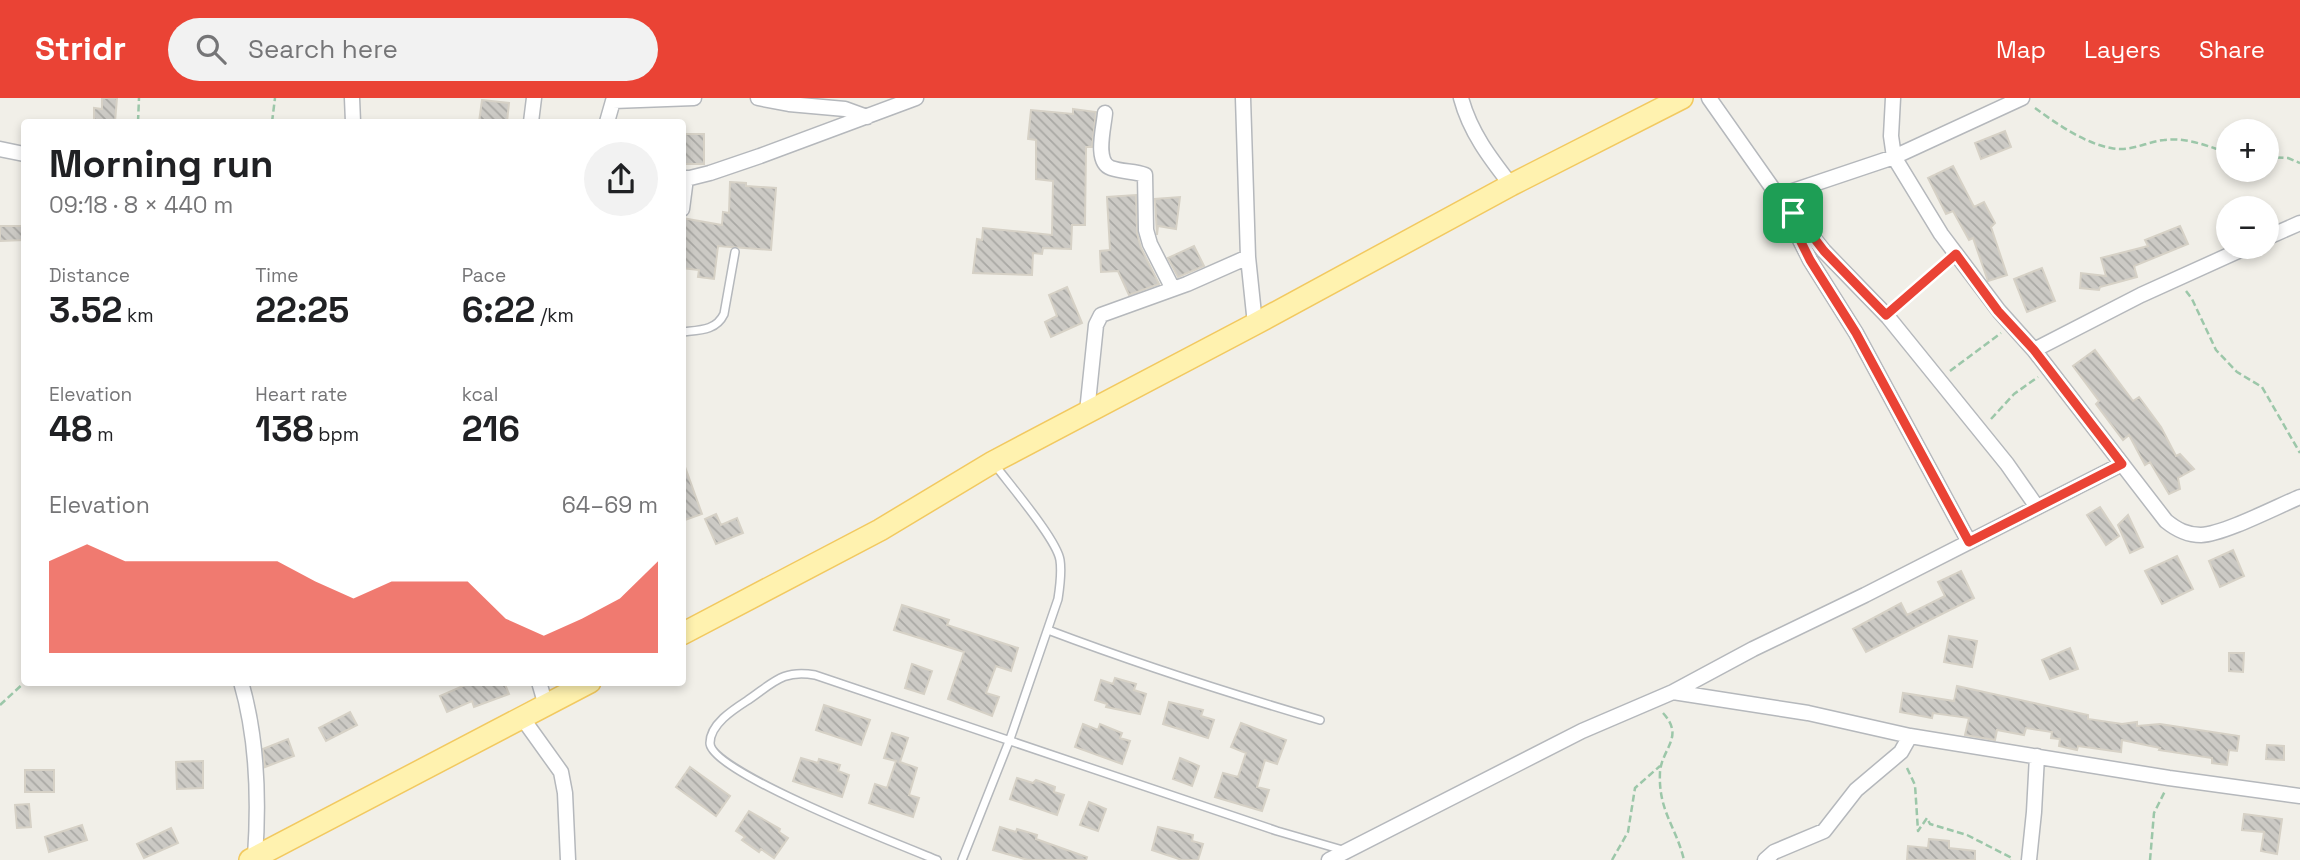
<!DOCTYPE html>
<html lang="en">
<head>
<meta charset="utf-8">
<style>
	body { margin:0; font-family:"Space Grotesk",sans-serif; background:#f2f2f2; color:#202124; height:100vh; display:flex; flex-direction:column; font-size:26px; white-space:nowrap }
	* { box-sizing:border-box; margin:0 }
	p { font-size:23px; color:#757577 }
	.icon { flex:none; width:38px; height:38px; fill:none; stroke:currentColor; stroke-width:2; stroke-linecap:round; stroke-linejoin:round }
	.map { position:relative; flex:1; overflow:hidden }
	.panel { position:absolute; left:21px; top:21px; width:665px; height:567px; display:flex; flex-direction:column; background:#fff; border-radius:7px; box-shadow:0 4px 10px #0003 }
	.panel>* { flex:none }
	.tools { position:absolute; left:2216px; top:21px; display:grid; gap:14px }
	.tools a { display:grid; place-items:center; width:63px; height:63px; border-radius:50%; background:#fff; box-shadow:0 4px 10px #0003; font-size:35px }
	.pin { position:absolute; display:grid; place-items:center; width:60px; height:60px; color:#fff; margin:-30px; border-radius:14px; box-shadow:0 4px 10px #0006 }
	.round { display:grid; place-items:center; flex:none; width:74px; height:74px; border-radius:37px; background:#f2f2f2 }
	.overview { display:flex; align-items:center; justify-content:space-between; height:119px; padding:0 28px }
	h1 { font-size:38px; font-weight:600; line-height:52px }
	.figures { display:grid; grid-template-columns:repeat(3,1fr); gap:10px; height:119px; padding:7px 28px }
	.figures div { display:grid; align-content:center }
	.figures b { font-size:35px; font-weight:600 }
	.figures small { font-size:19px; font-weight:400 }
	.figures p { font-size:19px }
	.chart { height:196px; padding:14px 28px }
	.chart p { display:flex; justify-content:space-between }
	.chart svg { width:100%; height:126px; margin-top:7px; fill:#ea4335; opacity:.7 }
	header { display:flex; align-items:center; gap:42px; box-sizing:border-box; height:98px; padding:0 35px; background:#ea4335; color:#fff }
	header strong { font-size:33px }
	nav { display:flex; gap:38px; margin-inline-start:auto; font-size:24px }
	.search { width:490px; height:63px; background:#f2f2f2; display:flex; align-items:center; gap:18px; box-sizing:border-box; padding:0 24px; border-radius:38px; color:#757577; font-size:26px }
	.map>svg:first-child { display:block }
</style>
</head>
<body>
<header>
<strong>Stridr</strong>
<div class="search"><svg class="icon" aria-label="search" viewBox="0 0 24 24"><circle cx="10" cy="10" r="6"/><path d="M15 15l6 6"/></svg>Search here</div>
<nav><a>Map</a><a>Layers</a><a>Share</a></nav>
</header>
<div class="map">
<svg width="2300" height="762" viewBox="0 0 2300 762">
	<defs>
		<pattern id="building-back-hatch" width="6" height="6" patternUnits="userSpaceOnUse" patternTransform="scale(1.75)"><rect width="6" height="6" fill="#cccac5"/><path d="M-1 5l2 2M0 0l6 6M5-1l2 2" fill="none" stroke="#a9a8a4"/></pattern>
	</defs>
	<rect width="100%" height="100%" fill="#f1efe8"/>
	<path fill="url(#building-back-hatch)" stroke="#d6d1c6" stroke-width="2" d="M102,0H117L115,24H94V10L102,11Z
		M482,2L509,5L507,24H479Z
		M1073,11L1096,14L1092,49H1086L1085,127H1072L1071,151L1043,150L1042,156L1033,155L1032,177L973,175L977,141L982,142L983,130L1052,137L1053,83L1036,81V42L1028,41L1031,12L1073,16Z
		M2005,33L2011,49L1981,61L1975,45Z
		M682,36H704V66H682Z
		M1953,68L1974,109L1984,104L1995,125L1991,129L2007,177L1988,183L1973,140L1969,142L1953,113L1946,116L1928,80Z
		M730,84L746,85V88L776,90L771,152L718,148L714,181L698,179L699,172L682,170V120L722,127L723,114L729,115Z
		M1136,97L1137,135L1141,150L1159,186L1129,197L1118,173L1101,174L1100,153L1110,152L1107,99Z
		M1180,99L1176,131L1158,128L1157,137L1155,101Z
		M0,128H24V142L0,143Z
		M2180,128L2188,146L2134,168L2137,179L2100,189L2099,192L2080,190L2081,175L2106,178L2101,160L2148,148L2145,142Z
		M1194,148L1204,168L1178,179L1168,160Z
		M2042,170L2055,203L2027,214L2014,181Z
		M1067,189L1082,225L1051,239L1045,224L1057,218L1049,197Z
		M2095,252L2133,303L2139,299L2161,329L2176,358L2180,356L2194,371L2178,380L2180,391L2169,396L2150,364L2145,367L2129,337L2123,342L2096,306L2099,303L2073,268Z
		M684,366L702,416L682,423V367Z
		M2100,409L2119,438L2106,447L2087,417Z
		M716,416L721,427L737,420L743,435L716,446L705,421Z
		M2128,417L2143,449L2130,455L2118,427Z
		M2233,452L2244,478L2220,489L2209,463Z
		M2177,458L2193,491L2162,506L2145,473Z
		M1961,473L1974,500L1866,554L1853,531L1901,505L1907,517L1945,498L1938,484Z
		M902,507L949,522L947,527L1018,550L1011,573L996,568L986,595L999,599L992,618L948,601L964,554L894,532Z
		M1949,538L1977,543L1972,569L1944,564Z
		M2070,550L2078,571L2050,581L2042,562Z
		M2229,555H2244L2243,574L2229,573Z
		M912,566L932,573L924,596L905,590Z
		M1115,580L1136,586L1134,592L1146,596L1140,616L1106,609L1107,606L1095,602L1101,582L1113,586Z
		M472,584H504L509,596L474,609L472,603L447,614L440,598Z
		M1957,588L2088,617V621L2122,626L2137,624V628L2160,626L2239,638L2237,653L2229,652L2227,667L2212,665V660L2159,652L2160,650L2122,642L2121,654L2078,648L2077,652L2059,648L2060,641L2051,640L2052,634L2026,630L2024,637L1997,632L1995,642L1965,637L1969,620L1933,615L1932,620L1900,614L1903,595L1954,603Z
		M1169,604L1203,612L1201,618L1214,622L1208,640L1163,626Z
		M824,607L870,622L861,647L816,632Z
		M350,614L357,627L326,643L319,630Z
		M1241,625L1286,642L1277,666L1265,662L1257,689L1269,692L1262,713L1215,699L1223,675L1238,679L1246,655L1231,649Z
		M1083,626L1098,632L1100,626L1122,635L1120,640L1130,643L1122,666L1075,649Z
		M892,635L908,640L900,664L917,670L909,697L919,700L913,719L869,705L875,686L887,690L896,663L884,660Z
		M288,641L294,658L265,669L263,651Z
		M2267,647L2284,648V662L2266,661Z
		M801,660L818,665L819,661L840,667L838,673L849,677L842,699L793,683Z
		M1180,660L1199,668L1192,688L1173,681Z
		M203,663V690L177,691L176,664Z
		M690,669L730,698L716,718L676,689Z
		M25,672H54V694H25Z
		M1017,680L1033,685L1036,682L1055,689L1054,694L1064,697L1057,717L1010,701Z
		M1089,704L1106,711L1098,733L1080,727Z
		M29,706L31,729L17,730L15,707Z
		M749,713L780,731L779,734L788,740L774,760L761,751L759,754L742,742L745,739L736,733Z
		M2244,716L2282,721L2277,756L2261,753L2264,734L2242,732Z
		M82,727L87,742L49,754L45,739Z
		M1000,729L1016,734L1017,731L1037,737L1036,741L1087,759L1086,762H1028L993,752Z
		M1158,729L1193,737L1192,743L1203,746L1198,762H1182L1152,752Z
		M171,730L178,745L144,760L137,746Z
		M1929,741L1949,743V750L1975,753V762H1907L1908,748L1928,750Z"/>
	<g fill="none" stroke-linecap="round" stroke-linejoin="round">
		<g stroke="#b5b8bc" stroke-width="10">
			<path id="lane" d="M682,234C699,232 716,233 724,216L735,154
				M1048,532C1138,566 1228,595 1320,622
				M937,762C905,749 710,674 710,645C710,626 734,611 748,602C773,585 783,571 815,577L1277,733L1346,753
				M962,762L1010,641L1058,501C1060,488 1062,475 1060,462C1057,442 1010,387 995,367"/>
		</g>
		<g stroke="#b5b8bc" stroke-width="17">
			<path id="street" d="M352,0L353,24
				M758,0L789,6L845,11L867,19
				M1243,0L1248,159L1255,226
				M1461,0C1470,34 1490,60 1511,87
				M1709,0L1778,98L1810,162L1856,235L1969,444
				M1893,0L1891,38L1894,59L1941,136L1999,213L2034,252L2166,423C2177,432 2187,437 2201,437C2224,436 2276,409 2300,399
				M613,3L694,0
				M1105,15C1104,29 1094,64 1111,70C1122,74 1135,73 1145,77L1146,132L1150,146L1173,191
				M531,24L534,0
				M607,24L613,3L618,0
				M0,51L24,56
				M682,82L710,75L760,58L916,0
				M1778,98L1894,59L2022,0
				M682,111L686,80
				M1795,117L1824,153L1888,219L2007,366L2037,409
				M2266,140L2300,125
				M2034,252L2141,197L2247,149
				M1087,314L1096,227L1101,217L1187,186L1248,159
				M241,584C257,639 259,703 255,759
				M539,584L546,608
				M1673,594L1808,615L1910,638L2169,680L2300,698
				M523,621L561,674L565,695L568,762
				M1329,762L1582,633L1673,594L1753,551L1865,497L2122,366
				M1765,762L1774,754L1824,733L1856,692L1901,654L1910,638
				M2029,762L2034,714L2037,658"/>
		</g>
		<g stroke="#f2c960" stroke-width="24">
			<path id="primary" d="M682,536L880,432L993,364L1255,226L1511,87L1682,0
				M250,762L590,584"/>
		</g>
		<path stroke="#9cc7a9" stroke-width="2.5" stroke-dasharray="7 3.5" stroke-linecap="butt" d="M2035,10C2057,26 2084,45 2111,50C2131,54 2146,44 2164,42C2186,39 2208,48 2228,55
			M138,24L139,0
			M272,24L275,0
			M2266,59L2288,60L2300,65
			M2186,193L2192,201L2216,252L2237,274L2262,289L2300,355
			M1896,208L1944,167
			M1950,273L2001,235
			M1991,321L2014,296L2038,279
			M0,607L25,584
			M1663,615C1685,639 1662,650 1660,674C1658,713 1676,728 1684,762
			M1907,670L1915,687L1918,733L1927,720L1930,726L1967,737L2012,760L2011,762
			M1612,762L1628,734L1635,690L1660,668
			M2150,762L2154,715L2165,693"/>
		<use href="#lane" stroke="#fff" stroke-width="7"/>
		<use href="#street" stroke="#fff" stroke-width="14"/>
		<use href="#primary" stroke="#fff2af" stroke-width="21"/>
	</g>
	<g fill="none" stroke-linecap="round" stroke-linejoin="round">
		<g stroke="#fff" stroke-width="14">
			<path id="route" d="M1781,97L1824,153L1886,217L1956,156L1998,213L2034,252L2122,366L1969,444L1856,235L1810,162L1778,98Z"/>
		</g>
		<use href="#route" stroke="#ea4335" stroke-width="9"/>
	</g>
</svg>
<div class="tools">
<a>+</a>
<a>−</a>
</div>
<div class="pin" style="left:1793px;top:115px;background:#1e9e55"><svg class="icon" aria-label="arrive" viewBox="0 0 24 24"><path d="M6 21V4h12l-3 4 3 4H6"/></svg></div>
<section class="panel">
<div class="overview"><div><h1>Morning run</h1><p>09:18 · 8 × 440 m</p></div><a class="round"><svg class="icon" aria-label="share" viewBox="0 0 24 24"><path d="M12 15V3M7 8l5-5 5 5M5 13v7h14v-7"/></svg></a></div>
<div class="figures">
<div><p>Distance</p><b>3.52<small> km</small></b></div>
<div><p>Time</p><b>22:25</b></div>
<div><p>Pace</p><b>6:22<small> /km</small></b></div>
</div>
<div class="figures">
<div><p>Elevation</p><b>48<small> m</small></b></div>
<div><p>Heart rate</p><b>138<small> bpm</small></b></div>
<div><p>kcal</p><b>216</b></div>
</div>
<div class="chart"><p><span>Elevation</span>64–69 m</p>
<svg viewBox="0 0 160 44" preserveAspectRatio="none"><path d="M0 44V12L10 6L20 12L30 12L40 12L50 12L60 12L70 19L80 25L90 19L100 19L110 19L120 32L130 38L140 32L150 25L160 12V44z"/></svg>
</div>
</section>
</div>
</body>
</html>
